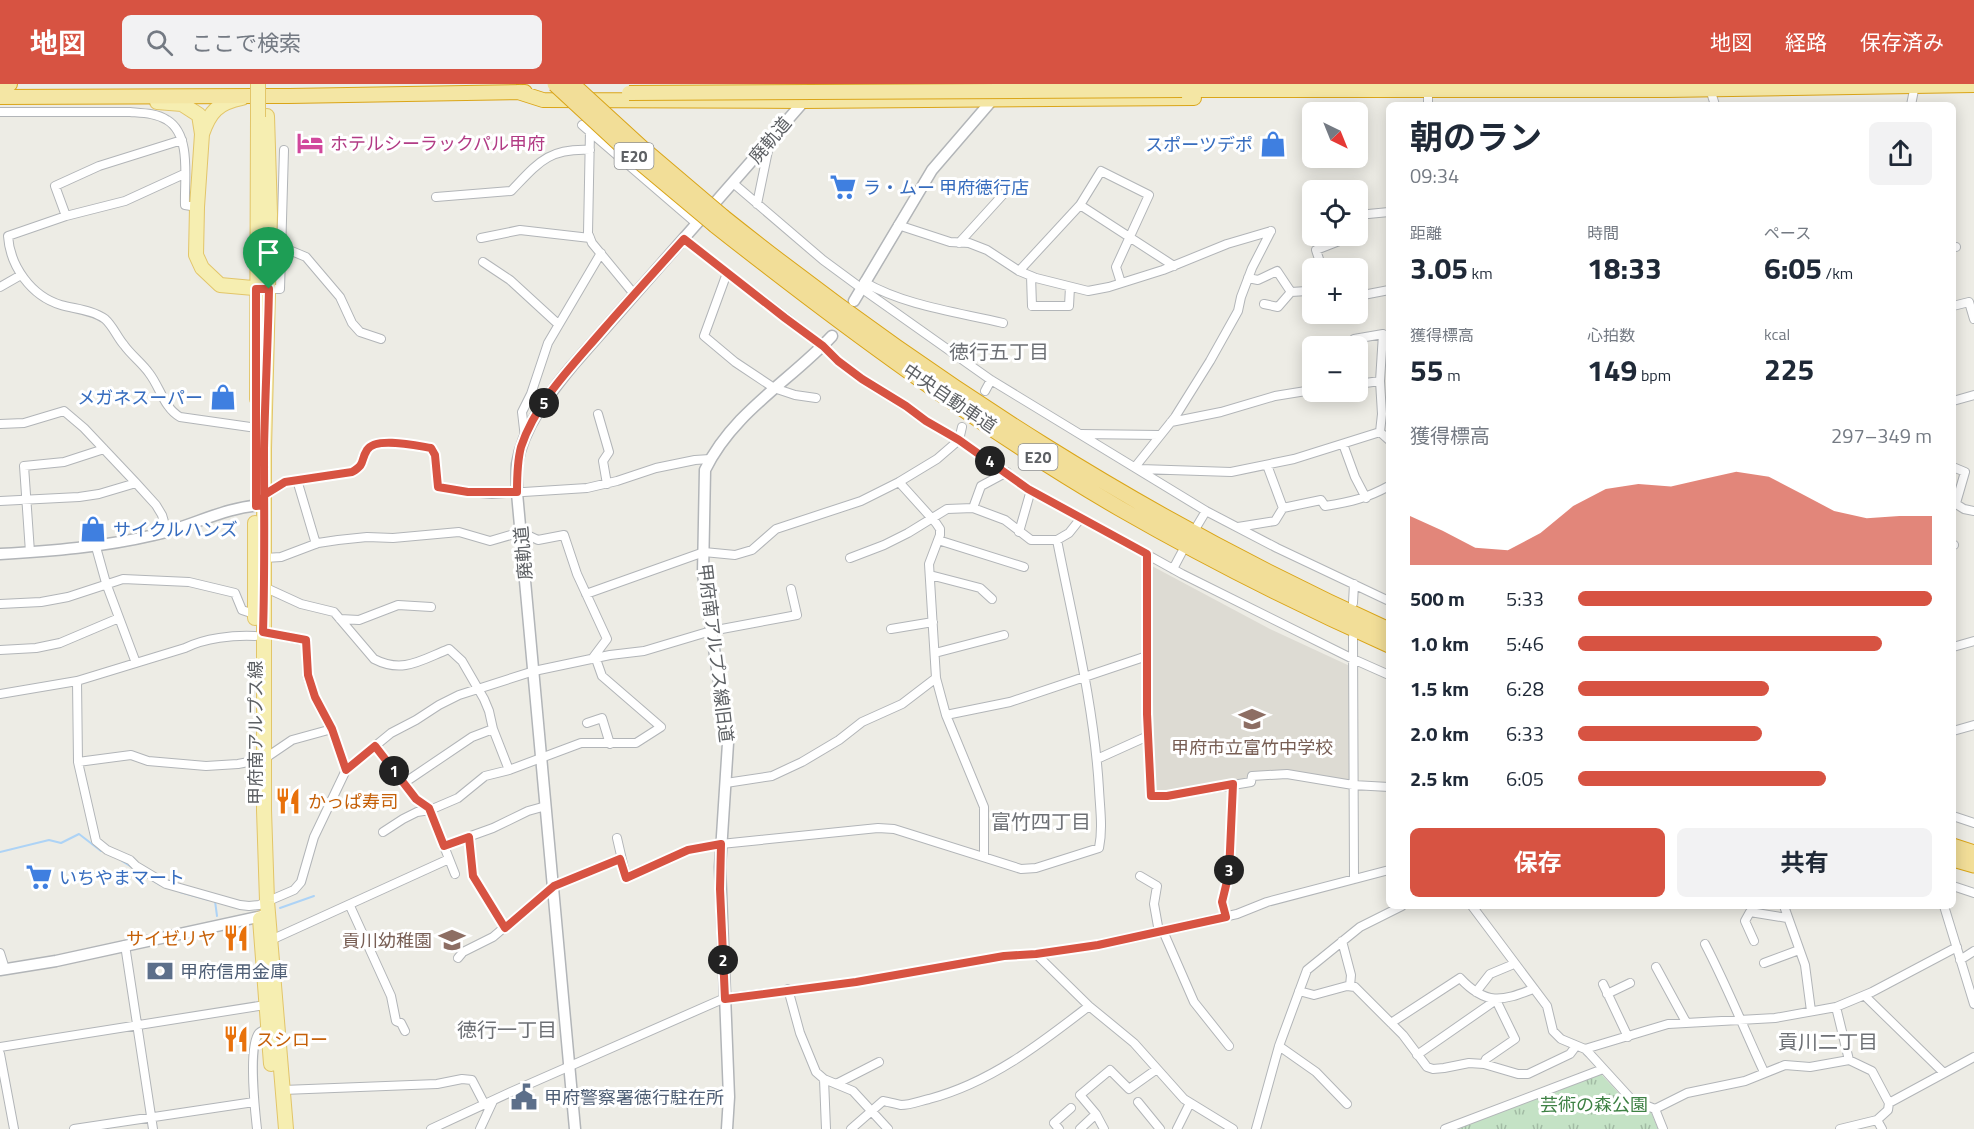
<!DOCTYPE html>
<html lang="ja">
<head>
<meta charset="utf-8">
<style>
	body { margin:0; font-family:"Titillium Web","Noto Sans JP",sans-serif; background:#f2f2f3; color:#1f2937; height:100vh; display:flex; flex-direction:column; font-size:22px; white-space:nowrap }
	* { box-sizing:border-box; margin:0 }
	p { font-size:20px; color:#747a83 }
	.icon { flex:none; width:33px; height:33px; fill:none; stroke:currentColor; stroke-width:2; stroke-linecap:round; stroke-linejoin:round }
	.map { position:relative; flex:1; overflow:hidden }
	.panel { position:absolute; left:1386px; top:18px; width:570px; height:807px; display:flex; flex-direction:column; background:#fff; border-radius:9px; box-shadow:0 3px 15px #0003 }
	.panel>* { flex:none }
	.needle { width:39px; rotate:137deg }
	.tools { position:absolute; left:1302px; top:18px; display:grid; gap:12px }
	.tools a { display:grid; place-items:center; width:66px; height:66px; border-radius:9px; background:#fff; box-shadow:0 3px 15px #0003; font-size:30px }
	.pin { position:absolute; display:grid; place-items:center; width:51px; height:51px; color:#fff; margin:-62px -26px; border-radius:50% 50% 50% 0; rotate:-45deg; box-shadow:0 0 6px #0007 }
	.pin .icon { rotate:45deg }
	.km { position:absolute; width:30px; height:30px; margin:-15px; border-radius:50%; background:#222; color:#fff; font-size:16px; line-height:30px; text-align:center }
	.round { display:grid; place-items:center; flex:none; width:63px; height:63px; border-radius:9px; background:#f2f2f3 }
	.headline { display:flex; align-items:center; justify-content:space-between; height:102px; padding:0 24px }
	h1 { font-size:33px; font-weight:700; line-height:45px }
	.figures { display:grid; grid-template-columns:repeat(3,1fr); gap:9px; height:102px; padding:6px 24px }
	.figures div { display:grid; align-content:center }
	.figures b { font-size:30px; font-weight:700 }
	.figures small { font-size:16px; font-weight:400 }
	.figures p { font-size:16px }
	.chart { height:168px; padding:12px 24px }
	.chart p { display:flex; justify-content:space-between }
	.chart svg { width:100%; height:108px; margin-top:6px; fill:#d75342; opacity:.7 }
	.action { display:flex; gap:12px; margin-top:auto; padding:12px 24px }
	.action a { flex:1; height:69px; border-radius:9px; background:#d75342; color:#fff; font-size:24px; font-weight:700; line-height:69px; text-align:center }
	.action a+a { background:#f2f2f3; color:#1f2937 }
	ul { padding:0 24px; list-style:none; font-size:20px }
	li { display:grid; grid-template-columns:96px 72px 1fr; align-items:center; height:45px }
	li i { height:15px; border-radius:8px; background:#d75342 }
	header { display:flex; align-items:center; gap:36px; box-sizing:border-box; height:84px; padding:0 30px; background:#d75342; color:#fff }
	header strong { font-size:28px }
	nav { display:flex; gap:33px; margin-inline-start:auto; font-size:21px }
	.search { width:420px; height:54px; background:#f2f2f3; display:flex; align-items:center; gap:15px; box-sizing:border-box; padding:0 21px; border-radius:9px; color:#747a83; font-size:22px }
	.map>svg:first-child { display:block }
</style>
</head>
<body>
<header>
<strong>地図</strong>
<div class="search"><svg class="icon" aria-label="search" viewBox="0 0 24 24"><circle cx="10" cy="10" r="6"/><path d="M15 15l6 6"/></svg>ここで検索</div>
<nav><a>地図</a><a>経路</a><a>保存済み</a></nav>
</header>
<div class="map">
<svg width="1974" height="1045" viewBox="0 0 1974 1045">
	<defs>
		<pattern id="park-tufts" width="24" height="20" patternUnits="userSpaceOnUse" patternTransform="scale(1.5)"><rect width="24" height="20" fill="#c4e2c5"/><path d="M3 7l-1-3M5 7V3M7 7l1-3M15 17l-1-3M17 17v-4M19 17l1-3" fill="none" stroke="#a2bba4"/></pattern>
	</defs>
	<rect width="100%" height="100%" fill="#edece5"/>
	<path fill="#dddbd3" d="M1150,481L1270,545L1352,583L1351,699L1290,688L1250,687L1246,696L1155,709Z"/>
	<path fill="url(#park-tufts)" d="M1601,990L1627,1018L1651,1028L1658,1045H1457Z"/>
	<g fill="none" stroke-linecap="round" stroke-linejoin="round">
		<path stroke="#add3f6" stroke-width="2" d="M0,768L49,756L61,759L79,750L101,767
			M122,777L160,801
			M180,808L209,816
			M215,817L217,832
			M280,824L314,812"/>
		<g stroke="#b2b5b8" stroke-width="10">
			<path id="minor" d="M1710,5L1715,21
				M1428,21V3
				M1911,21L1915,1
				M0,28H130C142,29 156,29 167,36C192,51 184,96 185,121L197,123
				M582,41L697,140
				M590,47L588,149L592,159L634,210
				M184,90L125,117L66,132L8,152C10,182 31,212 61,221C75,225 93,226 105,235C113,242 117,253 124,261C131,271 142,279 149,289C160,303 164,324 180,333L257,344
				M733,99L823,176L861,204L991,296L1206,427L1277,464L1389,517
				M436,113L511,107C538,79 548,64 590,66
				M757,120L770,57
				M1080,121L1101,87L1149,111L1116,183L1121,199
				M1358,131L1389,128
				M66,132L55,102L99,82L182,56
				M898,141L950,158L969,159L987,166L1019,187L1036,194L1088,207L1109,203L1163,186L1227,160L1271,147
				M481,154L520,146L590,154
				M684,155L823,262L838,277L862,295L906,322L926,337L959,356L1031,406L1182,490L1353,575L1389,591
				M959,159L1009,104
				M282,163L306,173L340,213L352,239L360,248L381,255
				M1953,163H1956
				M483,178L510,196L558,240
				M1322,184L1316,166L1352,152
				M1019,187L1080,121L1174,182
				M727,189L704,252L735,278L774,304L795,311L816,314
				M1031,192L1032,222H1069L1070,203
				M1248,194L1258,196L1277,187L1291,208
				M864,198C906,222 957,228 1003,239
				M0,203L21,191
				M269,205H280L284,66
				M1358,212L1389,206
				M1264,220L1278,223L1291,208L1307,207L1312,209
				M1953,222L1969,218L1974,235
				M1354,255L1383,250L1380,297L1382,330L1380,348L1389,356
				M1358,300L1380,297
				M985,307L991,296
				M1953,317L1974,311
				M598,330L609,368L603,377L607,400
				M1171,338L1221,328L1275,312L1312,306
				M0,340L24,339L64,327L84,344L136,399L156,421L162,431L167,448
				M1081,350L1159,351
				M525,354L522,328L531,310L548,259L601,169
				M1343,360L1355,393L1366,414
				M1267,381L1283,424L1321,416L1325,422C1351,418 1367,414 1389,402
				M1135,383L1175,333L1210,277L1238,227L1241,213L1252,184L1271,147
				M1953,383L1965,388L1956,419
				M1140,385L1231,388L1294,375L1380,348
				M297,396L316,460
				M899,398L936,439L940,445V451L929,480L936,594L946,631L984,723V773
				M264,411L285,398L352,388C366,380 360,377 367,366C375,352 418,362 431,364L435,371L438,403L468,408L492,410L587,404L617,397L656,384L695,376L710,375
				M0,417L79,413L99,410L136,399
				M1953,418L1964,425L1974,427
				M973,424L1005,436L1031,456H1057L1069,449L1081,434
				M1197,442L1206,427
				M1238,443L1275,437L1283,424
				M1019,448L1031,406
				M938,456L1024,483
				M1953,461H1954
				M96,463L106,499L136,579
				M30,468L24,382L64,378L104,365
				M1147,470V630L1151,712H1167L1251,698L1252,692L1287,690L1353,701L1389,703
				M265,474L281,473L318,459L338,456L367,453L393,454L459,448L490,457L521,448L538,456L564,451L577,490L607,555L592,575
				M850,474L884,461L908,449L947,425L973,424L981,402L1007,388
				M1173,485L1182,468
				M930,491L980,504L992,515
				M264,503L301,520L334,528L374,575C403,590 421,576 449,565L462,577L484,615L489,627L493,645L509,686L581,659H636L661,643L602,592L596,575
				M586,510L704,468L735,471L752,466L776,445L861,417L899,398L937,375L959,356L962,343
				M1353,519L1354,500
				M0,520L41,518L68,513L123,495L189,498L235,509L242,526L254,530
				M340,535L359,536L398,521L431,523
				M891,545L933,538
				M263,548L306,557L307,591L315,613L332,645L346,686
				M1353,553L1354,795
				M1953,563L1974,557
				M0,566L36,564L60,559L119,534
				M935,569L1004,551
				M77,597L78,678L96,757L107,766L130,776L136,782L166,800L240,821L249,822L259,821L294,806L301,798L314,753L346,686L391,649L416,636L439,621L459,611L534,587L610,571L644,567L711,547L797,531L791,505
				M0,610L77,597L185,564C205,554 233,551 255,552
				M946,631L1010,618L1147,572
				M587,639L602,634L610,660
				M1953,647L1974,641
				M374,662L416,715L429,724L455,790
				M1097,675L1148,652
				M78,678L131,671L148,677L206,682L238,680L264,675L292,656L332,645
				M404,699L472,653L493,645
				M726,699L772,692L802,678L839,656L862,638L902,620L936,594
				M1953,732L1974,739
				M383,748L403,735L417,728L430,726L458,714L485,692L509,686
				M469,753L473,792L505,844
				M617,754L626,793L688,766L721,760L878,744L894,745L1021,785L1036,784L1099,764C1103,744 1100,725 1099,705C1094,621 1073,538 1057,456
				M443,762L493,744L528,727L546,722
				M1140,792L1157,802L1154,820L1159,848
				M1953,802L1974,809
				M350,822L391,912L396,937L401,939L405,947
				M1472,822L1547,922L1553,947L1561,955L1585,965L1590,970L1632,1016L1655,1025L1663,1045
				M1784,822L1805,881L1811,927
				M1944,822L1974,920
				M1225,833L1222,818L1229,789L1233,700
				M1163,847L1194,918L1229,962
				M271,856L449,775
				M1342,857L1351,891L1350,902
				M1754,857L1745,837L1750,828L1787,834
				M1705,860C1727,902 1744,945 1764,988
				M125,861L153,1045
				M0,869L5,885
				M1036,870L1089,922L1134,959L1184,1015L1233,1045
				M458,874L463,868L493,853L553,802L620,775
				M1960,876L1974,867
				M1764,879L1799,866
				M1656,883L1686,938
				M1603,900L1628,953
				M788,905L800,949L816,988L824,995L853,1007L888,1045
				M1299,907L1314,911L1347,902L1355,903L1403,951L1427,983L1433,985L1444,984L1469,979L1484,980L1518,990H1528L1570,970L1576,962
				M1476,908L1490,890L1514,880
				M1607,910L1630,899
				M1865,912L1944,989
				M1836,923L1849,976
				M1391,939L1460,894C1486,922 1502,917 1533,905
				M1279,962L1316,988L1347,1020
				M0,963L265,921
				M1585,965L1668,940L1775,934L1836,923L1872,908L1957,863
				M0,970L14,1045
				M1417,971L1496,916L1515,955L1486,975L1484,980
				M824,995L826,1045
				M836,1000L879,978
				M283,1006L437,1000L462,995L472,996L485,1021
				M1138,1018L1160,1045
				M1889,1019L1974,973
				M1655,1025L1687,1009L1745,997L1785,981L1810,983L1849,976L1872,987L1889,1019L1888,1026L1877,1036L1840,1045
				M1877,1036L1882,1045
				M74,1045L254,1018
				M257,1045C255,1027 248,962 259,949C261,947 265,946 267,944
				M431,1045L511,1008L725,914L856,898L1004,872L1036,870L1098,861L1237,830L1267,818L1389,786
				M480,1045L493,1017
				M851,1045L883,1017C889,1018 896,1020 901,1021C910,1021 920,1017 929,1015C990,999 1040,960 1089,922
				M1059,1045L1054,1039L1071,1024
				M1080,1045L1096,1030
				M1104,1045L1096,1030L1080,1011L1110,986L1129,1005L1157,985
				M1177,1045L1190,1019
				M1256,1045L1279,962L1307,886L1360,843L1402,822
				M1445,1045L1603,985"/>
		</g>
		<g stroke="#b2b5b8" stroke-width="13">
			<path id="tertiary" d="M854,217L932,86L1006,0
				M0,470C52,467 103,463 154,451C191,443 226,422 264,421
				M0,886L56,877L267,831
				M575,1045L517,409C517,399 516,389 517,380C523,343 549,310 572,282L819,0
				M727,1045L729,1013L720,783L728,659L703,490L705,386C733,328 790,297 832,252"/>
		</g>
		<g stroke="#e2c569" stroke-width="16">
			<path id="primary" d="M157,18L182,20L199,31L202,50L197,123L196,171L202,184L220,201L264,205
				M267,32L270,130L264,365V726L267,817L286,1045
				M202,50C210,27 218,19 242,14
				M257,315L258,33
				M255,534V439
				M260,835L271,980"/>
		</g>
		<g stroke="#daa518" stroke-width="16">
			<path id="trunk" d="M0,0H10
				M1182,6H1667L1974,1
				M518,8L543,16L803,17L1194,14
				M0,13L289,12L525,8"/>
		</g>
		<g stroke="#daa518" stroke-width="17">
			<path id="motorway" d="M723,133C930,298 1147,437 1389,546
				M715,141C844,243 977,341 1119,424C1206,474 1297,520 1389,561
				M1953,762L1974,769
				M1953,775L1974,781"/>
		</g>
		<use href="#minor" stroke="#fff" stroke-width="8"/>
		<use href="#tertiary" stroke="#fff" stroke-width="10"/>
		<use href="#primary" stroke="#f6eeb1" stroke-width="14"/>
		<use href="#trunk" stroke="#f4e6a4" stroke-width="14"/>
		<use href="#motorway" stroke="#f2de98" stroke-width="15"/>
		<g stroke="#e2c569" stroke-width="16" stroke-linecap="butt">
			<path id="primary-bridge" d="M258,0V33"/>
		</g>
		<g stroke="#daa518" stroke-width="16" stroke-linecap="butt">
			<path id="trunk-bridge" d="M629,9L1182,6"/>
		</g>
		<g stroke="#daa518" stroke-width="17" stroke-linecap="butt">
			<path id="motorway-bridge" d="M555,0L635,74L715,141
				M572,0L643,65L723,133"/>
		</g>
		<use href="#primary-bridge" stroke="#f6eeb1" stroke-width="14"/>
		<use href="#trunk-bridge" stroke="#f4e6a4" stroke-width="14"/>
		<use href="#motorway-bridge" stroke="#f2de98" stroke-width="15"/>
	</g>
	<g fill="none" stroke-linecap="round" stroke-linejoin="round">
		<g stroke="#fff" stroke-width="12">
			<path id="route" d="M269,205C268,258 265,312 264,365C264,426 265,487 263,548L306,556L308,591L315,613L332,645L346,686L375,662L416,715L429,724L444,762L469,753L473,792L505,844L554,802L620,775L626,794L688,766L721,760L720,805L725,915L856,898L1004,872L1036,870L1098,861L1226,833L1222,818L1229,789L1233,700L1167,712H1151L1147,630V470L1028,405L959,356L926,337L906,322L862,295L838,277L823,262L785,234L684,155C656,186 629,216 602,247C572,282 536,318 521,363C517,378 517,393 517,408H468L438,403L435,371L431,364C418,362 375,352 367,366C360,377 366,380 352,388L285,398L264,411V421L256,422V205H269"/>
		</g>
		<use href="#route" stroke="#d75342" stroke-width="8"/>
	</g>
	<defs>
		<g id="hotel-bare" transform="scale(2.07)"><path d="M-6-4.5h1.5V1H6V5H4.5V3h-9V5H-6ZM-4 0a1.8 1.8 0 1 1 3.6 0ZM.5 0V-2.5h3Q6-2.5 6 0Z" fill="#d1479c" stroke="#fff" stroke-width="2.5" paint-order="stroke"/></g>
		<g id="shop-bare" transform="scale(2.07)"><path d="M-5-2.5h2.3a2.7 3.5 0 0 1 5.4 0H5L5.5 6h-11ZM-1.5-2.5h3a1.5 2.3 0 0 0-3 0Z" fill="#3f7fe0" stroke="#fff" stroke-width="2.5" paint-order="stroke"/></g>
		<g id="supermarket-bare" transform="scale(2.07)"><path d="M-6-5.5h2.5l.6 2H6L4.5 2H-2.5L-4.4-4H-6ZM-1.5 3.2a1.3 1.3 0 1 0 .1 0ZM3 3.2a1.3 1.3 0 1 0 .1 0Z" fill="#3f7fe0" stroke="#fff" stroke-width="2.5" paint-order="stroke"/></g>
		<g id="school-bare" transform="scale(2.07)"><path d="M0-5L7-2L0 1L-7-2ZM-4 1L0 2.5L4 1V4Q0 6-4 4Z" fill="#8d6e63" stroke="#fff" stroke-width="2.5" paint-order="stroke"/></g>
		<g id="restaurant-bare" transform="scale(2.07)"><path d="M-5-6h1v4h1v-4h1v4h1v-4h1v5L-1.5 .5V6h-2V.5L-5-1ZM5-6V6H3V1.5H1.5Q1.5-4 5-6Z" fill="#e8710a" stroke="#fff" stroke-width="2.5" paint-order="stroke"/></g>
		<g id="bank-bare" transform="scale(2.07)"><path d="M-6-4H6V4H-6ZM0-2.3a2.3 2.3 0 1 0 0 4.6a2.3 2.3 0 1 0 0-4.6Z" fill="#5c6f8a" stroke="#fff" stroke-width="2.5" paint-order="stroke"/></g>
		<g id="civic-bare" transform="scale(2.07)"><path d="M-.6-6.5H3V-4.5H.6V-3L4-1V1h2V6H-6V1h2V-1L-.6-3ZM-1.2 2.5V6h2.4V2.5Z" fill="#5c6f8a" stroke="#fff" stroke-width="2.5" paint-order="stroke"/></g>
	</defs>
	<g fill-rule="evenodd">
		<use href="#hotel-bare" x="310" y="59"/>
		<use href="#shop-bare" x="1273" y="60"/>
		<use href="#supermarket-bare" x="843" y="103"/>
		<use href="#shop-bare" x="223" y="313"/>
		<use href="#shop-bare" x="93" y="445"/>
		<use href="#school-bare" x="1252" y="635"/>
		<use href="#restaurant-bare" x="288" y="717"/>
		<use href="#supermarket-bare" x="39" y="793"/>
		<use href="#restaurant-bare" x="236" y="854"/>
		<use href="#school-bare" x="452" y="856"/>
		<use href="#bank-bare" x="160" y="887"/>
		<use href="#restaurant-bare" x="236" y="955"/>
		<use href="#civic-bare" x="524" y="1013"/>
	</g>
	<g text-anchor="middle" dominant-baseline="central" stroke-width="6" stroke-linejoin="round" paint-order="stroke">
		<g fill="#fff" stroke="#8e9092" stroke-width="1.5">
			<rect x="614.5" y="59" width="39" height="26" rx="4.5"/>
			<rect x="1018.5" y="360" width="39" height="26" rx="4.5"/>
		</g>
		<g font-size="16" font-weight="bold" fill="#5d6064">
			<text x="634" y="72">E20</text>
			<text x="1038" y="373">E20</text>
		</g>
		<g font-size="18" fill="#5d6064" stroke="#fff">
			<text transform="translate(770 56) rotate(-50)">廃軌道</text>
			<text transform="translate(950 314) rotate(34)">中央自動車道</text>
			<text transform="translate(523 469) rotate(-95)">廃軌道</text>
			<text transform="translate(716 569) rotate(83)">甲府南アルプス線旧道</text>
			<text transform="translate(255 649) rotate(-90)">甲府南アルプス線</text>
		</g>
		<g font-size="18" fill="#b23c85" stroke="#fff" text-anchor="start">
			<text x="330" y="59">ホテルシーラックパル甲府</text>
		</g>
		<g font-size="18" fill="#366cbe" stroke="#fff" text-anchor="start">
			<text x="1253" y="60" text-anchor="end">スポーツデポ</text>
			<text x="863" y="103">ラ・ムー 甲府徳行店</text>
			<text x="203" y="313" text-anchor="end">メガネスーパー</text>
			<text x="113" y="445">サイクルハンズ</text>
			<text x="59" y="793">いちやまマート</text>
		</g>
		<g font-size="18" fill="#785e54" stroke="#fff">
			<text x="1252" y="663">甲府市立富竹中学校</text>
			<text x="432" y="856" text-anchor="end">貢川幼稚園</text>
		</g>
		<g font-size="18" fill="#c56008" stroke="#fff" text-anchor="start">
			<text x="308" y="717">かっぱ寿司</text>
			<text x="216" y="854" text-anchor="end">サイゼリヤ</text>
			<text x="256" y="955">スシロー</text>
		</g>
		<g font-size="18" fill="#4e5e75" stroke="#fff" text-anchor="start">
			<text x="180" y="887">甲府信用金庫</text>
			<text x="544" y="1013">甲府警察署徳行駐在所</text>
		</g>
		<g font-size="18" fill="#3e8144" stroke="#fff">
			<text x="1594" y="1020">芸術の森公園</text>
		</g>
		<g font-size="20" fill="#6e7176" stroke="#fff">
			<text x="999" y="267">徳行五丁目</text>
			<text x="1041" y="737">富竹四丁目</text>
			<text x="507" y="945">徳行一丁目</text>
			<text x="1828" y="957">貢川二丁目</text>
		</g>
	</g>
</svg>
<div class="tools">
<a><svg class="needle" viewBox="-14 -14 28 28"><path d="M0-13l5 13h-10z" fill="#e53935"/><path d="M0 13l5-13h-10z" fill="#747a83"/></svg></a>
<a><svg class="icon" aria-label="locate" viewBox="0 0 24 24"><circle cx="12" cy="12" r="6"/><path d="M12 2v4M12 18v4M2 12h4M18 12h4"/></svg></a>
<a>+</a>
<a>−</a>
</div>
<div class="pin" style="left:269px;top:205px;background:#1e9e55"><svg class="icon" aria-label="arrive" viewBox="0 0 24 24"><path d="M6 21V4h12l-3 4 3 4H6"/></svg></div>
<b class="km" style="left:394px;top:687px">1</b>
<b class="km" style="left:723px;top:876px">2</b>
<b class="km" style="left:1229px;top:786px">3</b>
<b class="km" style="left:990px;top:377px">4</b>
<b class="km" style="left:544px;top:319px">5</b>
<section class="panel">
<div class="headline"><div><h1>朝のラン</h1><p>09:34</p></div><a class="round"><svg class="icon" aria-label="share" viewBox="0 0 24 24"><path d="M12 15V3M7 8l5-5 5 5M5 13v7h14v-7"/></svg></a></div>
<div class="figures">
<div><p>距離</p><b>3.05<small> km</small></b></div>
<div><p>時間</p><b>18:33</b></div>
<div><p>ペース</p><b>6:05<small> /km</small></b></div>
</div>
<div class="figures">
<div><p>獲得標高</p><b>55<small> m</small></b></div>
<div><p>心拍数</p><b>149<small> bpm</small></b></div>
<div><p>kcal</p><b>225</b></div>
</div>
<div class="chart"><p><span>獲得標高</span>297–349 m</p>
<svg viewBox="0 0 160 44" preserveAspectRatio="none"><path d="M0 44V24L10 30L20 37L30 38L40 31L50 20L60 13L70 11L80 12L90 9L100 6L110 8L120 15L130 22L140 25L150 24L160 24V44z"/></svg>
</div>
<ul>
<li><b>500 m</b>5:33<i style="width:100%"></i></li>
<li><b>1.0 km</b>5:46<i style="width:86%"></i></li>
<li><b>1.5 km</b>6:28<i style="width:54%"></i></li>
<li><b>2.0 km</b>6:33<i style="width:52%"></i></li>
<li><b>2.5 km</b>6:05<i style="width:70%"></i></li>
</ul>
<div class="action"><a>保存</a><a>共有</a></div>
</section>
</div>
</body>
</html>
